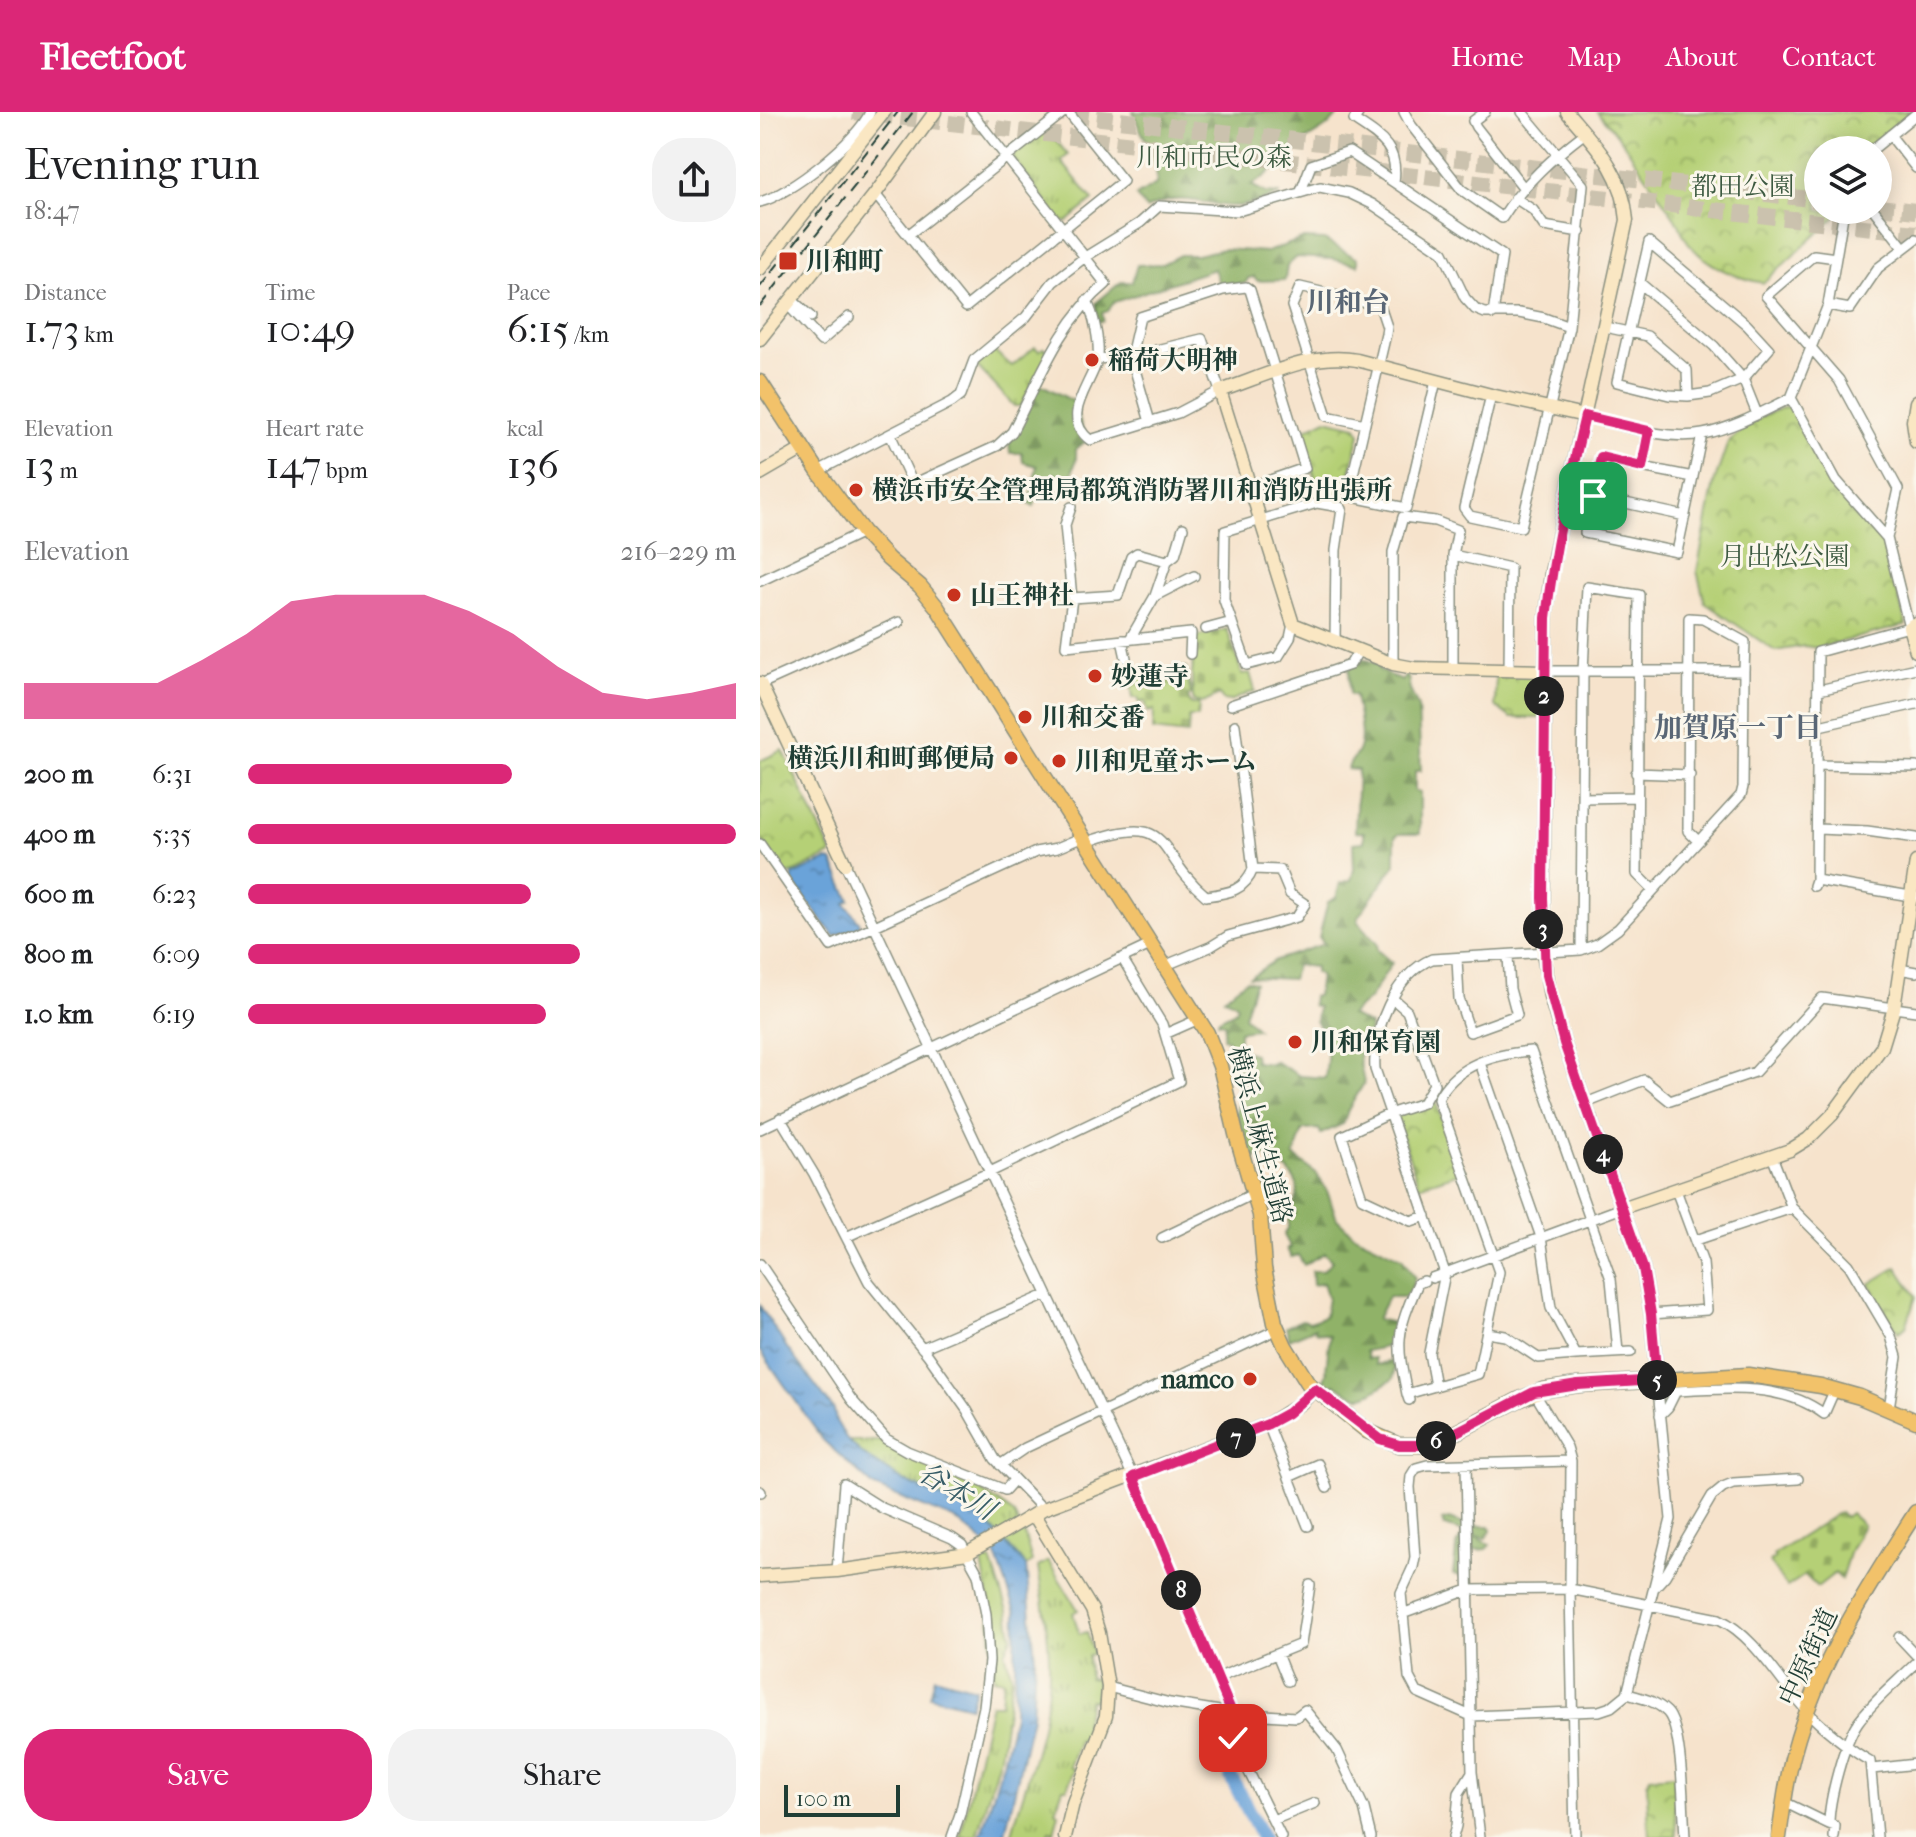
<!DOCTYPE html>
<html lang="en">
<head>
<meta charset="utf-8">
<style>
	body { margin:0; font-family:"IM FELL French Canon","Noto Serif JP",serif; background:#f2f2f2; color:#202124; height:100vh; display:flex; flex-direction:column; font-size:30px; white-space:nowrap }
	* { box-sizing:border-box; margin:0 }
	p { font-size:26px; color:#757577 }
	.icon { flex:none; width:44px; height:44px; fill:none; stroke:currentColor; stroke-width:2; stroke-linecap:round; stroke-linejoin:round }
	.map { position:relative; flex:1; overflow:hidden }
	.side { display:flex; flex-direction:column; background:#fff; width:760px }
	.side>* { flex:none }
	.tools { position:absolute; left:1044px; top:24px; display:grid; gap:16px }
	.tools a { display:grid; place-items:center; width:88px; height:88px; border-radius:50%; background:#fff; box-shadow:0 4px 20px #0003; font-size:40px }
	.scale { position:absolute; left:24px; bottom:20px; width:116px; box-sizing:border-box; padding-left:8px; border:4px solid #1f3d34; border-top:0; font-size:22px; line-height:28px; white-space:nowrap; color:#1f3d34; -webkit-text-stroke:6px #fbf7ec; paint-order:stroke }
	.pin { position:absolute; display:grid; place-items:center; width:68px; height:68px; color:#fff; margin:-34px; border-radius:16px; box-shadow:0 4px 12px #0006 }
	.km { position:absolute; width:40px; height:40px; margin:-20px; border-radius:50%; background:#222; color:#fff; font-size:22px; line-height:40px; text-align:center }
	.round { display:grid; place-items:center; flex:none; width:84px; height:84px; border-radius:32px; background:#f2f2f2 }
	.overview { display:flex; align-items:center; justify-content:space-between; height:136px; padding:0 24px }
	h1 { font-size:44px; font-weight:600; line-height:60px }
	.metrics { display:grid; grid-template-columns:repeat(3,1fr); gap:12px; height:136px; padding:8px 24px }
	.metrics div { display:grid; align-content:center }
	.metrics b { font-size:40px; font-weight:600 }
	.metrics small { font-size:22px; font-weight:400 }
	.metrics p { font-size:22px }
	.chart { height:224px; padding:16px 24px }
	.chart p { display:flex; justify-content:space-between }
	.chart svg { width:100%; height:144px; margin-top:8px; fill:#db2777; opacity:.7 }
	.button { display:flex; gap:16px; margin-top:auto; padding:16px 24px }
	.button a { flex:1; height:92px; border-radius:32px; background:#db2777; color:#fff; font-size:32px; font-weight:600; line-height:92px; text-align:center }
	.button a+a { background:#f2f2f2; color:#202124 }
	ul { padding:0 24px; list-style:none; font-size:26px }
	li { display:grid; grid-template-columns:128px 96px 1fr; align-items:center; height:60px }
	li i { height:20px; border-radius:10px; background:#db2777 }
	header { display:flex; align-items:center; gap:48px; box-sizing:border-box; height:112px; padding:0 40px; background:#db2777; color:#fff }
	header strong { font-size:38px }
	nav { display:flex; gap:44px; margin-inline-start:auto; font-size:28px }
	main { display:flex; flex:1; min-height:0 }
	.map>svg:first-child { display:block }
</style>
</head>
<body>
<header>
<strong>Fleetfoot</strong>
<nav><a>Home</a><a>Map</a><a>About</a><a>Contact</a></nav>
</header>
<main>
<section class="side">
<div class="overview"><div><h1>Evening run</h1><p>18:47</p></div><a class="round"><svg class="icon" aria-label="share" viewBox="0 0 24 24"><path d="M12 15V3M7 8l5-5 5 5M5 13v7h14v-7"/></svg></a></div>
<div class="metrics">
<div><p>Distance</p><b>1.73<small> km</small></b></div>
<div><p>Time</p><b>10:49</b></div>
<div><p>Pace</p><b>6:15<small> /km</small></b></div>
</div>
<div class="metrics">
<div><p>Elevation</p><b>13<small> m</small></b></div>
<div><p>Heart rate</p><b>147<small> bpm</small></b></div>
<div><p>kcal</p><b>136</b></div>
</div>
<div class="chart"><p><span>Elevation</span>216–229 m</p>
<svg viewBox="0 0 160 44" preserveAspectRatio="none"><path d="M0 44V33L10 33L20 33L30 33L40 26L50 18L60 8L70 6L80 6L90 6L100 11L110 18L120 28L130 36L140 38L150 36L160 33V44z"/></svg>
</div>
<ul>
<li><b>200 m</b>6:31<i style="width:54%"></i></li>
<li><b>400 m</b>5:35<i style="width:100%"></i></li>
<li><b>600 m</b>6:23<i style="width:58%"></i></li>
<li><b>800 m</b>6:09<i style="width:68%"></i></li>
<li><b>1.0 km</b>6:19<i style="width:61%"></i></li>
</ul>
<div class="button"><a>Save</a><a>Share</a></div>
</section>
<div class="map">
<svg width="1156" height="1725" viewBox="0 0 1156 1725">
	<defs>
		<pattern id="grass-tufts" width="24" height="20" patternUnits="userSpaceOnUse" patternTransform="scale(2)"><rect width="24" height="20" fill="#b5d076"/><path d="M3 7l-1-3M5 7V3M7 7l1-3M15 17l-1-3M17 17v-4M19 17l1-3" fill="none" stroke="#93aa62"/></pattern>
		<pattern id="forest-firs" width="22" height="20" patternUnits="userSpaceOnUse" patternTransform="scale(2)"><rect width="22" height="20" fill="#90b267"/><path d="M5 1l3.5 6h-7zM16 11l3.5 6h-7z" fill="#759256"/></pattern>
		<pattern id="cemetery-stones" width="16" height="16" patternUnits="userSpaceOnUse" patternTransform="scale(2)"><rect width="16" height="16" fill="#b5d076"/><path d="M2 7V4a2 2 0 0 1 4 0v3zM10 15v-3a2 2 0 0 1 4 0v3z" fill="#93aa62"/></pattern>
		<pattern id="park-crowns" width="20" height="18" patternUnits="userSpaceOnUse" patternTransform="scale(2)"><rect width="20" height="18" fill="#b5d076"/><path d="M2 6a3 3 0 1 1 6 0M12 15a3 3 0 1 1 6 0" fill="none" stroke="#93aa62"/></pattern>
		<pattern id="water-ripples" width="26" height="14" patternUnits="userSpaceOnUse" patternTransform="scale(2)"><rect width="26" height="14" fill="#6aa3d9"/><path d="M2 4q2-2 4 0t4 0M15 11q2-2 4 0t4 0" fill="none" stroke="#5786b1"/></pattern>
	</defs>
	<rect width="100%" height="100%" fill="#fbf7ec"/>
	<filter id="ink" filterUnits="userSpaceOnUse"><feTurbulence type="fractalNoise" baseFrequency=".0125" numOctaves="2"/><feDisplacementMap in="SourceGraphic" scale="16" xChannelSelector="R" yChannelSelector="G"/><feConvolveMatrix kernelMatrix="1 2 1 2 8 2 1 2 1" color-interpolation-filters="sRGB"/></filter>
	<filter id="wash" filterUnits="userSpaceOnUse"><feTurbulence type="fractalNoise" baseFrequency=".006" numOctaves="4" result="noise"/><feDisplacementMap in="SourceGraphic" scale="32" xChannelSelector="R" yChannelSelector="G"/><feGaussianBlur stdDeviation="1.8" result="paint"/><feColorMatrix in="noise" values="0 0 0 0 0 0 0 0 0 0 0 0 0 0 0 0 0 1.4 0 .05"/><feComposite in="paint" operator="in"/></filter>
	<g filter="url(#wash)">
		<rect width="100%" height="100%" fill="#f6e3cc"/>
		<path fill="url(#grass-tufts)" stroke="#6a8655" stroke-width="2" d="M286,16L308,43L301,49L333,88L307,110L301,109L253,46L254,42Z
			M275,235L279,239L283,236L288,238V241L261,294H254L216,253L233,238L252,254Z
			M88,1329H120L146,1344L209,1370L253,1401L265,1424L272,1450L266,1454L225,1409L201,1394L144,1369L121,1357Z
			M231,1448L248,1499L252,1525L245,1540L252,1565L240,1644L216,1725H200L231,1592H241L243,1568L234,1566L229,1487L222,1451Z
			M288,1449L318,1498L313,1501L319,1522L327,1520L333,1542L328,1543L329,1566L337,1567L336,1588H330L324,1611L330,1612L325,1629L319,1628L309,1655L314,1657L307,1676H303L295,1699L299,1701L294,1720L289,1719L287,1725H251C265,1671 287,1618 289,1561C290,1526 283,1489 278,1455Z"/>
		<path fill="url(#forest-firs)" stroke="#58784e" stroke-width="2" d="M373,0H580C570,18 545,26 529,39C512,53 515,61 491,73L506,81L520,82C506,87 493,93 478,94C439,95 427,77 386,97L376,84L396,72C401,47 380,23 373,0Z
			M542,127L564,128L598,147V153L572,147L537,145L527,154L525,168L498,169L493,165L488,166L486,171L460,174L454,157L354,190L348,199L342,201L343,209L338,210L336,191L361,170H372L377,153L402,152L420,143H437L463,137L507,140Z
			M280,272L313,289L326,329L316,337V348L306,383L296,380L303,364L294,362L289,373L284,372L282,378L279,377L274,394L269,392L277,354L263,350L262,341H250L249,330Z
			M599,545L620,553L619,558L642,569L645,564L648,565L650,578L658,595L661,659H655V679L660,680V722H639L635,725V753L598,805V810L617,832V838L632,851L609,887L590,903L610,913L609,922L601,923L599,946L604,971L588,998L583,1012L561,1022L559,1017L543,1018L534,1044L556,1061L567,1079L577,1107L594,1123L642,1146L655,1166L648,1185H628L617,1207L639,1212L635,1233L606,1239L608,1247L615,1246L616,1253L636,1248L633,1267C605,1284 604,1293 575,1272L572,1276L563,1270L567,1260L566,1258L570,1223L555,1220V1216L529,1227L526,1215L542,1208L550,1210L565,1204L568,1186L563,1171L553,1173L552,1159H563L572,1149L564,1141L544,1153L538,1143L531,1145L527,1137L531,1136L524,1123L528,1116V1105L531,1107L536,1101L531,1096C545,1075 535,1066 520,1050L515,1052L501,1040L491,1050L476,1000L480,983L479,956L470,942L468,928L463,926L465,911L458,910L459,907L475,899L477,894L474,890L464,886L486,868L495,870L484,904L497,917L479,919V933L486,940L494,942L495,950L511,952L514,949L540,964L565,966C568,943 571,929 556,909L558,895L552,893L553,884H557L560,863L555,861V855L536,853L532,867L490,865L516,848L564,832L559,825L568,790L576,786L580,771L591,768L594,757L593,731L604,730V720H595L598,658L588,657C590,647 595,647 598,639C605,625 597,598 595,583H590L589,557Z
			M710,1406L717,1414H730L731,1418L726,1426L715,1424L730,1433L727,1437L704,1439L703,1465L693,1462L697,1432L704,1420L684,1414L682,1409L689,1407L704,1412Z"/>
		<path fill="url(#cemetery-stones)" stroke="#6a8655" stroke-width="2" d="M467,517L482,562L490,561L495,579L470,589L463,588L459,583L443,591L433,589L432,562L436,525Z
			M426,555L431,583L428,585L430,592H439L438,605H429L428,622L393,618L394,598L388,600L385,589L380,591L378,586H373L370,566C390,563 406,556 426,555Z
			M1080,1400L1085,1405L1090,1401L1103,1413L1090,1438L1081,1467L1075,1461L1057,1475L1045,1463L1027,1475L1009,1450L1015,1446L1013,1443Z"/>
		<path fill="url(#park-crowns)" stroke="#6a8655" stroke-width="2" d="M837,0H1152L1105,38H1058V98H1079V102L1003,171C970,165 930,147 919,112L860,26Z
			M1029,293L1064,362L1123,428L1146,513L1057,536L1044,534L1015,539L945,491L937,459L954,371L968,330L995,307Z
			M566,307L597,314L600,322L585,380L561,383L540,320Z
			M736,560L782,561L781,606H751L735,594Z
			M23,638L72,742L26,764L0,725V649Z
			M668,988H675L699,1061L659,1074L635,1003Z
			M1137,1155L1156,1184L1146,1215L1138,1220L1109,1172Z
			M914,1663L916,1725H889L887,1672L890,1665Z"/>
		<path fill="url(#water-ripples)" stroke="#447086" stroke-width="2" d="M67,748L72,749L90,788L85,791L100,811L99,815L74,824L32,769L33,763Z
			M0,1194L27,1236L74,1298L76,1309L88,1329L104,1343L144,1369L201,1394L225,1409L266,1454L275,1545L272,1605L244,1725H220L243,1651L254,1603L256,1500L235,1440L196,1408L114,1375L63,1328L0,1238Z
			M175,1565L215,1576L210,1594L170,1584Z"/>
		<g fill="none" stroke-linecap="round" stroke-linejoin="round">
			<path stroke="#6aa3d9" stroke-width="14" d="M471,1665L502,1725"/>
		</g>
	</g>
	<g filter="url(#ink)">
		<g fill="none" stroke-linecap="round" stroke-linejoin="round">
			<path stroke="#cbc2ae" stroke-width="16" stroke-dasharray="16 8" stroke-linecap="butt" d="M93,0L1156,121
				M289,0L1058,88
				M1118,95L1156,99"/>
			<g stroke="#8a9080" stroke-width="12">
				<path id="street" d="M599,0L594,8C620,25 639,35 634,70
					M644,0L651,13L702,78L742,106C764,71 792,46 825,21
					M725,0L713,9L716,15L763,75
					M1130,23L1156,56
					M1112,38L1156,2
					M541,79L551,53L589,40L742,143L733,202
					M115,82L206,195L363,69L308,0
					M755,86L773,98L784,114L820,120
					M0,90C29,83 99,28 110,0
					M1114,98L1144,136
					M148,123L304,0
					M1076,146L1054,143L1006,184L1079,268L1138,377L1127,426
					M880,171L954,234L983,267L1009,237L987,213L889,130L857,270L909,283L928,284
					M32,188L51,205
					M326,189C334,200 341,236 337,249C329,276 300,305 330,328L418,301L460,279L442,227L371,244L338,247
					M28,193L61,229L89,205
					M1068,193L1090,197L1118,156L1156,127
					M845,215L887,224L927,258L928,284L950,281L983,267L997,302
					M731,283L704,396L710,404L761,415L809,215L823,73L762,0
					M1031,286L1076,368L1127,426L1149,515L1058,540L1056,768
					M825,304C862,313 905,329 943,322C974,316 1004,299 1031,286L1068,193L1084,98
					M390,310L371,244L380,205L463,178L486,175L490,178L545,356L490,375
					M605,312L567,304L532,194L540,175L620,194L627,215L626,222L588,384L646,396L676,269
					M889,319L882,355L841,345L825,421L917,440L942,322
					M130,322L153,372L237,334L252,320C279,268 300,210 346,172L211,0
					M882,355L933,365
					M58,359L192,290L201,283L214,248L266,205L293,170L325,145L380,111L399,94L478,99L560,75L589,81L612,92L683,140L705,186L715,197L725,201H759L784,206L809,215
					M833,384L925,404
					M311,395L305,413L312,486L306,534L431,521L430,542
					M693,443L750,456L749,558
					M0,469L103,420
					M395,484L434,464
					M312,486L358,483L371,445L377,441L407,449
					M533,512L530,526L518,545L487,553L464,488L465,419L557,391L580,395L582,397L576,438L575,529
					M446,517L472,510
					M370,527L395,484L407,449L415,443L423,416
					M362,528L366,546
					M633,552V440L643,405L675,409L698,418L693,443V557
					M1,572L139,510
					M1059,578L1156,556
					M471,593L590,553L599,538
					M1059,614L1156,592
					M1058,653L1156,655
					M876,661L930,663
					M822,686L876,685
					M1057,717L1107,719L1156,726
					M938,729L928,719L929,506L943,507L985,530L984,559
					M327,730C416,698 393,740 446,784C468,781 485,779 493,757L475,613
					M0,732L71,834L276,740L297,736L323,725
					M85,752L373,1365L472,1601L473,1626L478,1638L521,1725
					M1054,774L1056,768L1156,785
					M821,838L823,559L827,475L879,483L877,762L893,778
					M697,846L699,887L710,920L757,903L750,877L748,844
					M404,854L450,835L468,824L537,805L545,792L530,782L520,758L493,757
					M1139,857L1156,860
					M633,887L647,899L674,972L663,991L629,1002L582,1024L602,1086L651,1109L666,1104
					M405,922L439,907
					M720,951L781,1125L791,1196L816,1243L778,1246L745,1224L727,1221
					M826,991L884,968L910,989L995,960L1062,886L1156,899
					M20,1006L54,1062L109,1170L168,1243L207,1298L235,1347L283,1397
					M0,1017L390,833
					M1012,1044L1032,1096L1089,1153L1131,1224L1137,1245L1129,1296
					M86,1125L228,1061L419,969L402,912L362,846
					M402,1126L495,1081
					M936,1128L1032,1096
					M0,1152L91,1287L126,1327L147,1339L245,1378L254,1368
					M672,1166L862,1096
					M891,1202L947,1198L943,1151L916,1078
					M162,1236L286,1183
					M816,1243L871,1240
					M675,1274L669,1241L685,1161L615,957C612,919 635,862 672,847L821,838L837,832L858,817L981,683L983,675L984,559H784
					M774,1280L807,1335L811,1349L810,1477L815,1725
					M647,1282C636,1229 636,1222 658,1171L664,1169
					M649,1288L647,1282L718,1262L739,1160L678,987C695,953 735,942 771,939L851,1167L858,1240
					M900,1303L908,1295L916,1279C965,1276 1023,1271 1064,1302L1075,1277
					M508,1312L548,1414
					M811,1349L667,1353L656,1356L651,1364L650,1375L655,1445L653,1455L641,1481L649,1565L657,1580L711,1604L839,1599L851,1595L867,1582L911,1407L897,1268
					M706,1352L712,1660L720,1725
					M240,1353L265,1336L518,1217
					M529,1365L558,1352L567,1376
					M84,1372L122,1396L192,1426L202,1433L218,1462L226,1502L229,1549L224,1595L200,1702L192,1725
					M0,1379L1,1380
					M77,1459L84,1372
					M895,1475L905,1464L952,1384L963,1375L973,1371L1038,1367
					M642,1502L708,1478L810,1477L959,1507C994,1523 1020,1570 1046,1598C1059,1613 1093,1640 1110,1649L1117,1725
					M1139,1525L1156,1543
					M517,1542L528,1569
					M457,1566L541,1532L550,1473
					M348,1575L410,1591L472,1601L536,1605L545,1598L577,1638L604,1696L611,1725
					M867,1582C882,1586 896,1589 907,1600C923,1616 923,1699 925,1725
					M1112,1657L1156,1652
					M1024,1690L1069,1712
					M513,1708L555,1691
					M693,1725L696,1714L699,1681L712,1660
					M1074,1725L1075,1714L1069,1712C1069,1687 1084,1630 1098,1610C1113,1589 1137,1570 1156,1551"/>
			</g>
			<g stroke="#8a9080" stroke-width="15">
				<path id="secondary" d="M807,0C837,35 863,60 867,108L807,382L791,461L786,506L783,841L790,884L804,931L883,1156L891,1202L897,1268
					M0,157L124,0
					M0,227L115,82L175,0
					M1156,290L1153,309L1156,330
					M0,362L43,337
					M1156,511L1149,515L1156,539
					M784,559L654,556L633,552L533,512L460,279C503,265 552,239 597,248L731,283L825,304
					M0,571L85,752
					M862,1096L1030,1038L1048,1027L1072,1003L1122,935L1134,896L1156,750
					M274,1403L332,1498L339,1521L348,1575L346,1604L313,1691L305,1725
					M0,1464L77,1459L208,1441L283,1397L508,1312L541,1291L555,1277"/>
			</g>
			<g stroke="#8a9080" stroke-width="17">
				<path id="primary" d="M0,270L58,359L103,420L128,447L160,474L177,495L447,921L460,954L476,1022L500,1103L504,1156L515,1211L525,1234L548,1271L607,1319L639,1333H662L681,1328L758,1288L783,1278L818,1273L988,1263L1061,1274L1100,1285L1156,1309
					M1019,1725C1023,1697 1026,1668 1034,1640C1057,1553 1108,1474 1156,1400"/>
			</g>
			<use href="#street" stroke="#fff" stroke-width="9"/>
			<use href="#secondary" stroke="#fae7c3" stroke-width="12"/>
			<use href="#primary" stroke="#f2c26a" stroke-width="14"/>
			<path stroke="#1f3d34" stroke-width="2" stroke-dasharray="12 6" stroke-linecap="butt" d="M0,175L138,0
				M0,194L153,0"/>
		</g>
	</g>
	<g fill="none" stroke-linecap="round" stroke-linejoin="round" filter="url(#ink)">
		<g stroke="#fff" stroke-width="16">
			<path id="route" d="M473,1626L472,1601L373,1365L508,1312L528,1301L555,1277L620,1327L639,1333H662L681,1328L774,1280L818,1273L897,1268L891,1202L883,1156L804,931L786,863L783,786L786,506C794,438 809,371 825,304L889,319L882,355L841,345L833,384"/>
		</g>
		<use href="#route" stroke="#db2777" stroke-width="10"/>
	</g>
	<g fill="#c8321e" stroke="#fbf7ec" stroke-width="3">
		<rect x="18" y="139" width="20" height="20" rx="4"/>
		<circle cx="332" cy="248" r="8"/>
		<circle cx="96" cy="378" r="8"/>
		<circle cx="194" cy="483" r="8"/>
		<circle cx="335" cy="564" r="8"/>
		<circle cx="265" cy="605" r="8"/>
		<circle cx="251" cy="646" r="8"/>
		<circle cx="299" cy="649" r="8"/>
		<circle cx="535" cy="930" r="8"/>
		<circle cx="490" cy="1267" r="8"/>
	</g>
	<g text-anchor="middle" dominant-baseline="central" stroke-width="6" stroke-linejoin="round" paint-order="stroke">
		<g font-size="26" fill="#3d5a41" stroke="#fbf7ec">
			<text x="454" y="45">川和市民の森</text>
			<text x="983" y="74">都田公園</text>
			<text x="1025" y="444">月出松公園</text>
		</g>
		<g font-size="26" font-weight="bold" fill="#1f3d34" stroke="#fbf7ec" text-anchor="start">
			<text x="46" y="149">川和町</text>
			<text x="348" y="248">稲荷大明神</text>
			<text x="112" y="378">横浜市安全管理局都筑消防署川和消防出張所</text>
			<text x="210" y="483">山王神社</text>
			<text x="351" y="564">妙蓮寺</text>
			<text x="281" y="605">川和交番</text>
			<text x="235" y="646" text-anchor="end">横浜川和町郵便局</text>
			<text x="315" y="649">川和児童ホーム</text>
			<text x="551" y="930">川和保育園</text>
			<text x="474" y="1267" text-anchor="end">namco</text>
		</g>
		<g font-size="26" fill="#1f3d34" stroke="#fbf7ec">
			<text transform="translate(500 1023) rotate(75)">横浜上麻生道路</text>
			<text transform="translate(1048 1545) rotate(-65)">中原街道</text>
		</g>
		<g font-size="28" font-weight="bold" fill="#596675" stroke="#fbf7ec">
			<text x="588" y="190">川和台</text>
			<text x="978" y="615">加賀原一丁目</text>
		</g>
		<g font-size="28" font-style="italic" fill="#365c66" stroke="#fbf7ec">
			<text transform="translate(197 1379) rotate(31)">谷本川</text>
		</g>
	</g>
</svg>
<div class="tools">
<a><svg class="icon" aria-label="layers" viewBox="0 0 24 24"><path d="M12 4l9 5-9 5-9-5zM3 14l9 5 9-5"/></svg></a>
</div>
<div class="scale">100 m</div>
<div class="pin" style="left:833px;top:384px;background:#1e9e55"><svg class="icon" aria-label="arrive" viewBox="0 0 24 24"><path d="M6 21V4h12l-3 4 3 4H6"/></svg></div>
<div class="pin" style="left:473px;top:1626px;background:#d93025"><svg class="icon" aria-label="check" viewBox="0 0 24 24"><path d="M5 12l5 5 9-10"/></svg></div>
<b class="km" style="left:784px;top:584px">2</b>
<b class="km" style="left:783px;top:817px">3</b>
<b class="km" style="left:843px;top:1042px">4</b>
<b class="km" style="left:897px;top:1268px">5</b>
<b class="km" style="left:676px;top:1329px">6</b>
<b class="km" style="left:476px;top:1326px">7</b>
<b class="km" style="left:421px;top:1478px">8</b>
</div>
</main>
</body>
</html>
